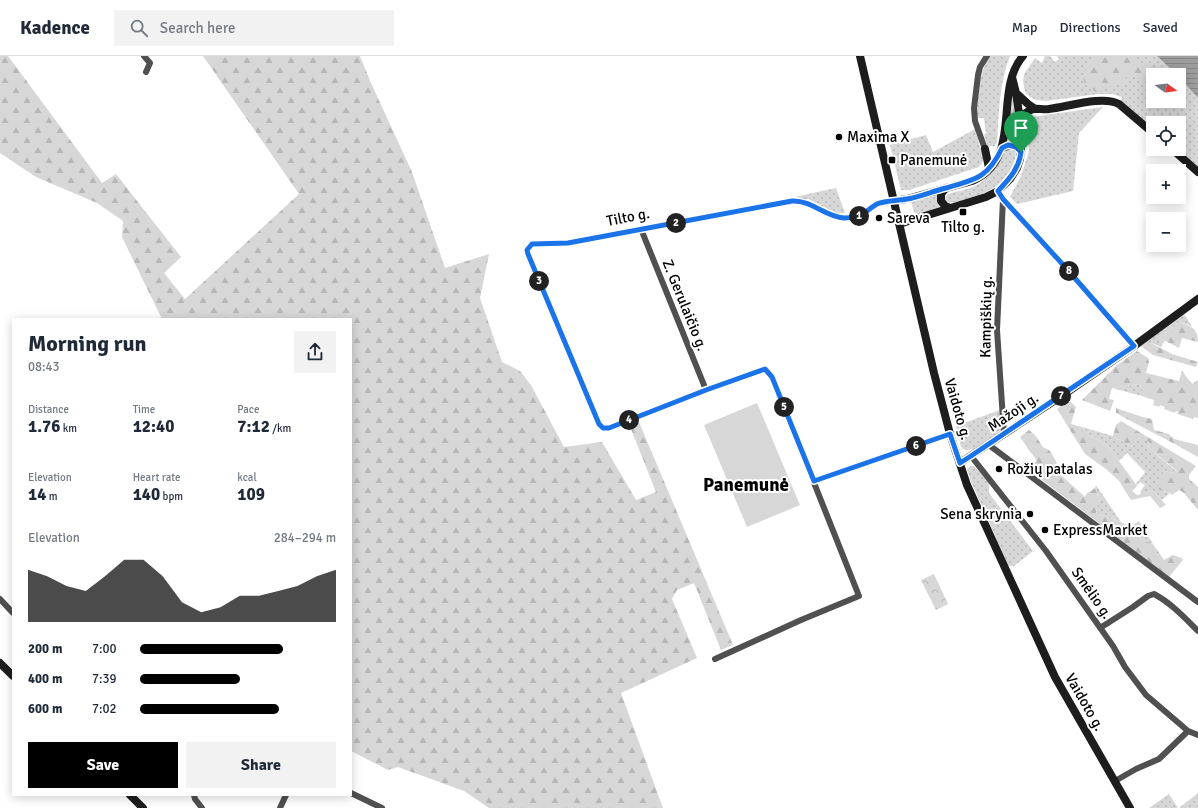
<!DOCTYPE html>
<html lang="en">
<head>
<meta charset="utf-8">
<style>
	body { margin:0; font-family:Signika,sans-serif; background:#f2f2f3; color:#1f2937; height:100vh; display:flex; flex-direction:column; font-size:15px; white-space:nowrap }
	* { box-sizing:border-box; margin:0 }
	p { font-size:13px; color:#747a83 }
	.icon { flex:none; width:22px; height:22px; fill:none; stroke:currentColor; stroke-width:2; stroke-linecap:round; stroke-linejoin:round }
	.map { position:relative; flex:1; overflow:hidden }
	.sheet { position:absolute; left:12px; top:262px; width:340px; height:478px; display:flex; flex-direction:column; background:#fff; border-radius:0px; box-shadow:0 2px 10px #0003 }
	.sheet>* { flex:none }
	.needle { width:26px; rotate:105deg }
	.controls { position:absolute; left:1146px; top:12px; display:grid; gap:8px }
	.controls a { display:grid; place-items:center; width:40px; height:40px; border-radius:0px; background:#fff; box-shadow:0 2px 10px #0003; font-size:20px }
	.pin { position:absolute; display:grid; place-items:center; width:34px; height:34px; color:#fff; margin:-41px -17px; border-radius:50% 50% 50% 0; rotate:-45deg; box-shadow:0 0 4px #0007 }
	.pin .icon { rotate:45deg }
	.km { position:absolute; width:20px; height:20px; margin:-10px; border-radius:50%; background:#222; color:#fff; font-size:11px; line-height:20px; text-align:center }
	.round { display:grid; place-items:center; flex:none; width:42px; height:42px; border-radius:0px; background:#f2f2f3 }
	.overview { display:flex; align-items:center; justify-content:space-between; height:68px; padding:0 16px }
	h1 { font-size:22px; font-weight:700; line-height:30px }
	.figures { display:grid; grid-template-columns:repeat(3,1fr); gap:6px; height:68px; padding:4px 16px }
	.figures div { display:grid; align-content:center }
	.figures b { font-size:17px; font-weight:700 }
	.figures small { font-size:11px; font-weight:400 }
	.figures p { font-size:11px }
	.chart { height:112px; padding:8px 16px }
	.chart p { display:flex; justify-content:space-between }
	.chart svg { width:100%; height:72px; margin-top:4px; fill:#000; opacity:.7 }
	.primary-button { display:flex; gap:8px; margin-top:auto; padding:8px 16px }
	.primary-button a { flex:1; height:46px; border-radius:0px; background:#000; color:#fff; font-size:16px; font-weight:700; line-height:46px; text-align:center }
	.primary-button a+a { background:#f2f2f3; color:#1f2937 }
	ul { padding:0 16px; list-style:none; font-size:13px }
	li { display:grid; grid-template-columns:64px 48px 1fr; align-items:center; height:30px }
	li i { height:10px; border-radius:5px; background:#000 }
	header { display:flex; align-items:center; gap:24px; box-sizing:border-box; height:56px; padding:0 20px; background:#fff; border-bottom:1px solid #e0e1e3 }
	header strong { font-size:19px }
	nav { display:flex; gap:22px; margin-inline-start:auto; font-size:14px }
	.search { width:280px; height:36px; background:#f2f2f3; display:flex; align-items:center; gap:10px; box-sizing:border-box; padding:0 14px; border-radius:0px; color:#747a83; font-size:15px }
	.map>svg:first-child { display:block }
</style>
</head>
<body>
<header>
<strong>Kadence</strong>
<div class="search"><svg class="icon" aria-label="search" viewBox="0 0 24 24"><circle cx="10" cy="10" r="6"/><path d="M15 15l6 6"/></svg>Search here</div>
<nav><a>Map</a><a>Directions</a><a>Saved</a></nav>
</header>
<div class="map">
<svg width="1198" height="752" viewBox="0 0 1198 752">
	<defs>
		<pattern id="grass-dots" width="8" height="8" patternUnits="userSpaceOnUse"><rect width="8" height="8" fill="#d7d7d7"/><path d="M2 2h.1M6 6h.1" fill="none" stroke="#b7b7b7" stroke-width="1.8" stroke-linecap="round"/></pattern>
		<pattern id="forest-firs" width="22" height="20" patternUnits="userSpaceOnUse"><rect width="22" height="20" fill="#d7d7d7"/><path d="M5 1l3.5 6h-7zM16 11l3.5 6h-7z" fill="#b7b7b7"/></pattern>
		<pattern id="park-crowns" width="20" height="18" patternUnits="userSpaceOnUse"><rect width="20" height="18" fill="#d7d7d7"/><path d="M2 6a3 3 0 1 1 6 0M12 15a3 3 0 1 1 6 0" fill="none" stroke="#b7b7b7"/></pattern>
		<pattern id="water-rules" width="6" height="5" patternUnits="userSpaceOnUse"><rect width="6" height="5" fill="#9e9e9e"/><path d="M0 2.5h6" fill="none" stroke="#868686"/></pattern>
	</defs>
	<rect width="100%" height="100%" fill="#fff"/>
	<path fill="url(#grass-dots)" d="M990,0H1010C999,27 999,58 997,86L995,90H990L989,91L987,89L984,78H986L984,62H978C973,46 980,14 990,0Z
		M1045,0H1050L1055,6L1059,3L1057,0H1157L1159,1L1177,19H1153V45H1179V21L1198,42V112L1178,93H1179V67H1153V72L1121,45L1122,41L1112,38H1098L1046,45L1036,44L1030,41L1025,36L1023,25L1024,18L1035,2L1042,7Z
		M1013,40L1017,87L1008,84L1011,41Z
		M1103,51L1079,77L1073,135L1017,148L1010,141L1021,120L1028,98L1029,92L1027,67L1028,63L1031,61Z
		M975,73L983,101V105L979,111L909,134H901L890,89L926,79L933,96Z
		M1012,93C1017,97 1016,100 1014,106C1004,129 990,136 967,143C960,145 953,148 946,146C945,142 945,141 948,138C957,135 967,134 975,130C989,123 998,107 1006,94Z
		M836,132L845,157H835L808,143L794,141Z
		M937,139V145L940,151L915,159L911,146Z
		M1184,258L1192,270L1179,266L1160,282L1165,284L1161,291L1149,286L1142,291L1139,290Z
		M1139,328L1142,333V340L1112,332Z
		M1000,354L1001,372L999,377L973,394L972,393L968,394H965L961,391L956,370Z
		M1082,371L1113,380L1132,391L1137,383L1144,382L1150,387L1148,391L1177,416L1174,417L1163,415V435L1170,437L1162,444L1153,435L1142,438L1140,436L1145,429L1140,426L1137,430L1136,428L1145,416L1127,397L1119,405L1109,391L1090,379Z
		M971,410H974L989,426V437L1033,495L1014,510H1009L1008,509L970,423L967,413Z
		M1096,429L1121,466L1096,457L1099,441L1095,432Z
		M1144,473L1153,488L1140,483Z
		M1198,737V752H1178H1179Z
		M1169,738L1178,752H1149Z"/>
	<path fill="url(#forest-firs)" d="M0,0H8L102,127L116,118L181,201L164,217L185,243L299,138L203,0H360L371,27L412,116L445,212L489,198L480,242L502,306L520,315L531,329L564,391L602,386L636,444L656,436L629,368L639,366L733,589L721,594L694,527L677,534L672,543L697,602L621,637L663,752H489L464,735L398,711L388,714L351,695V263H162L122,181L123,165L97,147L36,121L0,97Z
		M1101,0H1127L1149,10L1154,17L1150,26L1128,18L1123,28C1110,28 1107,33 1096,36L1085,28L1083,22L1089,5Z
		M1179,266C1191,270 1198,272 1198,286L1182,282L1179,292L1160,282Z
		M1149,286L1172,298L1198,306L1196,311L1153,299L1142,291Z
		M1137,295L1148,302L1149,306L1146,317L1179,325L1182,315L1192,328L1198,324V362L1194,361L1193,363L1177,358L1178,356L1176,355L1175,357L1164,353L1165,351L1160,349L1159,351L1153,349L1154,344L1142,340V333L1139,328L1112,332L1109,343L1114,344L1110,355L1082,344L1117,309Z
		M1066,346H1071L1076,351L1071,368L1082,371L1090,379L1109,391L1137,430L1132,435L1137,439L1153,435L1166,449L1160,452L1150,440L1131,444L1119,425L1106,413L1085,398L1057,353Z
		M1116,352L1142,361L1152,363L1154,374L1169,378L1174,383L1198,389V401C1171,385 1143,372 1116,357Z
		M1121,365L1196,410L1189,419V423L1198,431V454L1184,437L1179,434L1172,439L1170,437L1157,433L1160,422L1163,415L1174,417L1177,415L1148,391L1150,387L1144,382L1137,383L1132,391L1113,380L1116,369Z
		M1029,374L1035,379L1043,391L1050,395L1057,407L1052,411L1085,441L1086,438L1095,432L1099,441L1096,457L1121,466L1130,471L1139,465L1144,473L1140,483L1153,488L1164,504L1173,499L1182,502L1183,504L1169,521L1028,413L1037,405L1020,381Z"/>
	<path fill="url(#park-crowns)" d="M934,518L948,548L936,554L921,524Z"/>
	<path fill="#d7d7d7" d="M757,347L800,449L747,471L704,369Z"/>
	<path fill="url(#water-rules)" d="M1157,0H1198V42L1179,21V19H1177Z"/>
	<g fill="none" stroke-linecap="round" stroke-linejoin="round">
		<path stroke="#505050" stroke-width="6" d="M144,0L150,7L146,16
			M985,93L975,65L974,52L978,19L980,11L987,0
			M998,135L1003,143L1066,212L1134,290
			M1003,143L997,274L1004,378
			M641,173L706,334
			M989,389L1198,546
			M971,400L1046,495L1113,590L1125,611L1146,639L1188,675L1198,679
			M814,425L950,378
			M0,543L13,557
			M1100,572L1133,551L1148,540L1154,538C1171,547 1184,561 1198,575
			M715,603L801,564L859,540L772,321L765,313L706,334L609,372H603L599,367L527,194L532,188L568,187L792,145H803L830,159L844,162L859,160L876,148L893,145
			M1115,725L1136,713L1159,703L1188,675
			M351,737L382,752
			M194,739L195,743L202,752
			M280,752L286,739"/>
		<path stroke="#1d1d1d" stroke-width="8" d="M860,0L934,317L950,378L967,429L1055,621L1130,752
			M1016,37L1028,48L1035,53
			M1020,64C1023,59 1027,55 1033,53C1038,52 1044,54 1049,53C1067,51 1103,39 1119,48L1153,77
			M1002,92C1011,88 1015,89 1021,96
			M985,93L989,112
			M1172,93L1198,116
			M946,132L941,138V145L945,150L950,152
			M893,145L907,143L972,125C1025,102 992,36 1023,0
			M899,168L986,141L998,135L1010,123L1017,112L1020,103L1021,91L1020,64L1016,37L1012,21
			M960,407L1069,335L1134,290L1198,243
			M0,607L13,620
			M130,739L143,752"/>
	</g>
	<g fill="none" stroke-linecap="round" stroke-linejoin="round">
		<g stroke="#fff" stroke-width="8">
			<path id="route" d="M1008,89L1016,91L1021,96C1019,113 1009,123 998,135L1003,143L1066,212L1134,290L971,400L960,407L950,378L814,425L772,321L765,313L706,334L609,372H603L599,368L528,198L527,194L532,188L568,187L792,145C812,144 825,161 844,162C851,162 860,160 867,155C870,153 873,150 877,148C886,144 897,145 907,143C919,141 931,136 942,133C973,124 987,124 1002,92Z"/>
		</g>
		<use href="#route" stroke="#1a73e8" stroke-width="5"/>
	</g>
	<g fill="#000" stroke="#fff" stroke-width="1.5">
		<circle cx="839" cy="81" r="4"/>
		<rect x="888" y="100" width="8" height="8" rx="2"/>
		<rect x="959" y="152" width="8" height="8" rx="2"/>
		<circle cx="879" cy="162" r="4"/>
		<circle cx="999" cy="413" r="4"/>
		<circle cx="1030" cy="458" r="4"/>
		<circle cx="1045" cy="474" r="4"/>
	</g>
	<g text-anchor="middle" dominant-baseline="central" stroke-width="4" stroke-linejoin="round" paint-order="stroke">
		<g font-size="15" fill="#000" stroke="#fff" text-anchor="start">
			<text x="847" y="81">Maxima X</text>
			<text x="900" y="104">Panemunė</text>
			<text x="887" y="162">Sareva</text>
			<text x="963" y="171" text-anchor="middle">Tilto g.</text>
			<text x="1007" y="413">Rožių patalas</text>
			<text x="1022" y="458" text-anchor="end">Sena skrynia</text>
			<text x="1053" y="474">ExpressMarket</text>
		</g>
		<g font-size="15" fill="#000" stroke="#fff">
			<text transform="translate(628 161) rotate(-11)">Tilto g.</text>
			<text transform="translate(685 249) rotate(68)">Z. Gerulaičio g.</text>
			<text transform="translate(986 261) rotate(-89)">Kampiškių g.</text>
			<text transform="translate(958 353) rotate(74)">Vaidoto g.</text>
			<text transform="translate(1013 356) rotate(-34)">Mažoji g.</text>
			<text transform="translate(1092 537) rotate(55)">Smėlio g.</text>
			<text transform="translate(1085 646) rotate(60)">Vaidoto g.</text>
		</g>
		<g font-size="19" font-weight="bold" fill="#000" stroke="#fff">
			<text x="746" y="429">Panemunė</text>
		</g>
	</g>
</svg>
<div class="controls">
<a><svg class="needle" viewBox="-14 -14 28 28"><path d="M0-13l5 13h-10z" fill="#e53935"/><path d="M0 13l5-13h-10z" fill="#747a83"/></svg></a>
<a><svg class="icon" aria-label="locate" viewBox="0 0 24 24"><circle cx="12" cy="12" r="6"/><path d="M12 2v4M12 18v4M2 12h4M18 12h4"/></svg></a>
<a>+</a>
<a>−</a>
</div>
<div class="pin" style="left:1021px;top:96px;background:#1e9e55"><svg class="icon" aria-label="arrive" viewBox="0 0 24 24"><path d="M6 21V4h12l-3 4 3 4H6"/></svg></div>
<b class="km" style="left:859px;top:160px">1</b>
<b class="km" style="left:676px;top:167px">2</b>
<b class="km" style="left:539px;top:225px">3</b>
<b class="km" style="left:629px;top:364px">4</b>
<b class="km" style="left:784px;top:351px">5</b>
<b class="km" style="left:916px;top:390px">6</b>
<b class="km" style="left:1061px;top:340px">7</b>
<b class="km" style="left:1069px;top:215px">8</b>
<section class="sheet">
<div class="overview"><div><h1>Morning run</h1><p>08:43</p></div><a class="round"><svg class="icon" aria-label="share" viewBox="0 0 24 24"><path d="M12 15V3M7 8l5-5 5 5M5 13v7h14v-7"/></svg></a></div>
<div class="figures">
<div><p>Distance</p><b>1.76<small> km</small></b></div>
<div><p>Time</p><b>12:40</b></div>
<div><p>Pace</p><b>7:12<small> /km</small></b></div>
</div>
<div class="figures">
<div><p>Elevation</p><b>14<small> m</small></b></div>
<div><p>Heart rate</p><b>140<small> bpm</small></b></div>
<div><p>kcal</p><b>109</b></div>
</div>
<div class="chart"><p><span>Elevation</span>284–294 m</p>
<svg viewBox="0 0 160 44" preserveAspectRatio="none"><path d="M0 44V12L10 16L20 22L30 25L40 16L50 6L60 6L70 16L80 32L90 38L100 35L110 28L120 28L130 25L140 22L150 16L160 12V44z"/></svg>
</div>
<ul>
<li><b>200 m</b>7:00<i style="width:73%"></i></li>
<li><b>400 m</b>7:39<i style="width:51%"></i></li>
<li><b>600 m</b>7:02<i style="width:71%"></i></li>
</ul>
<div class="primary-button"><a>Save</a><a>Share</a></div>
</section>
</div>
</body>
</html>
